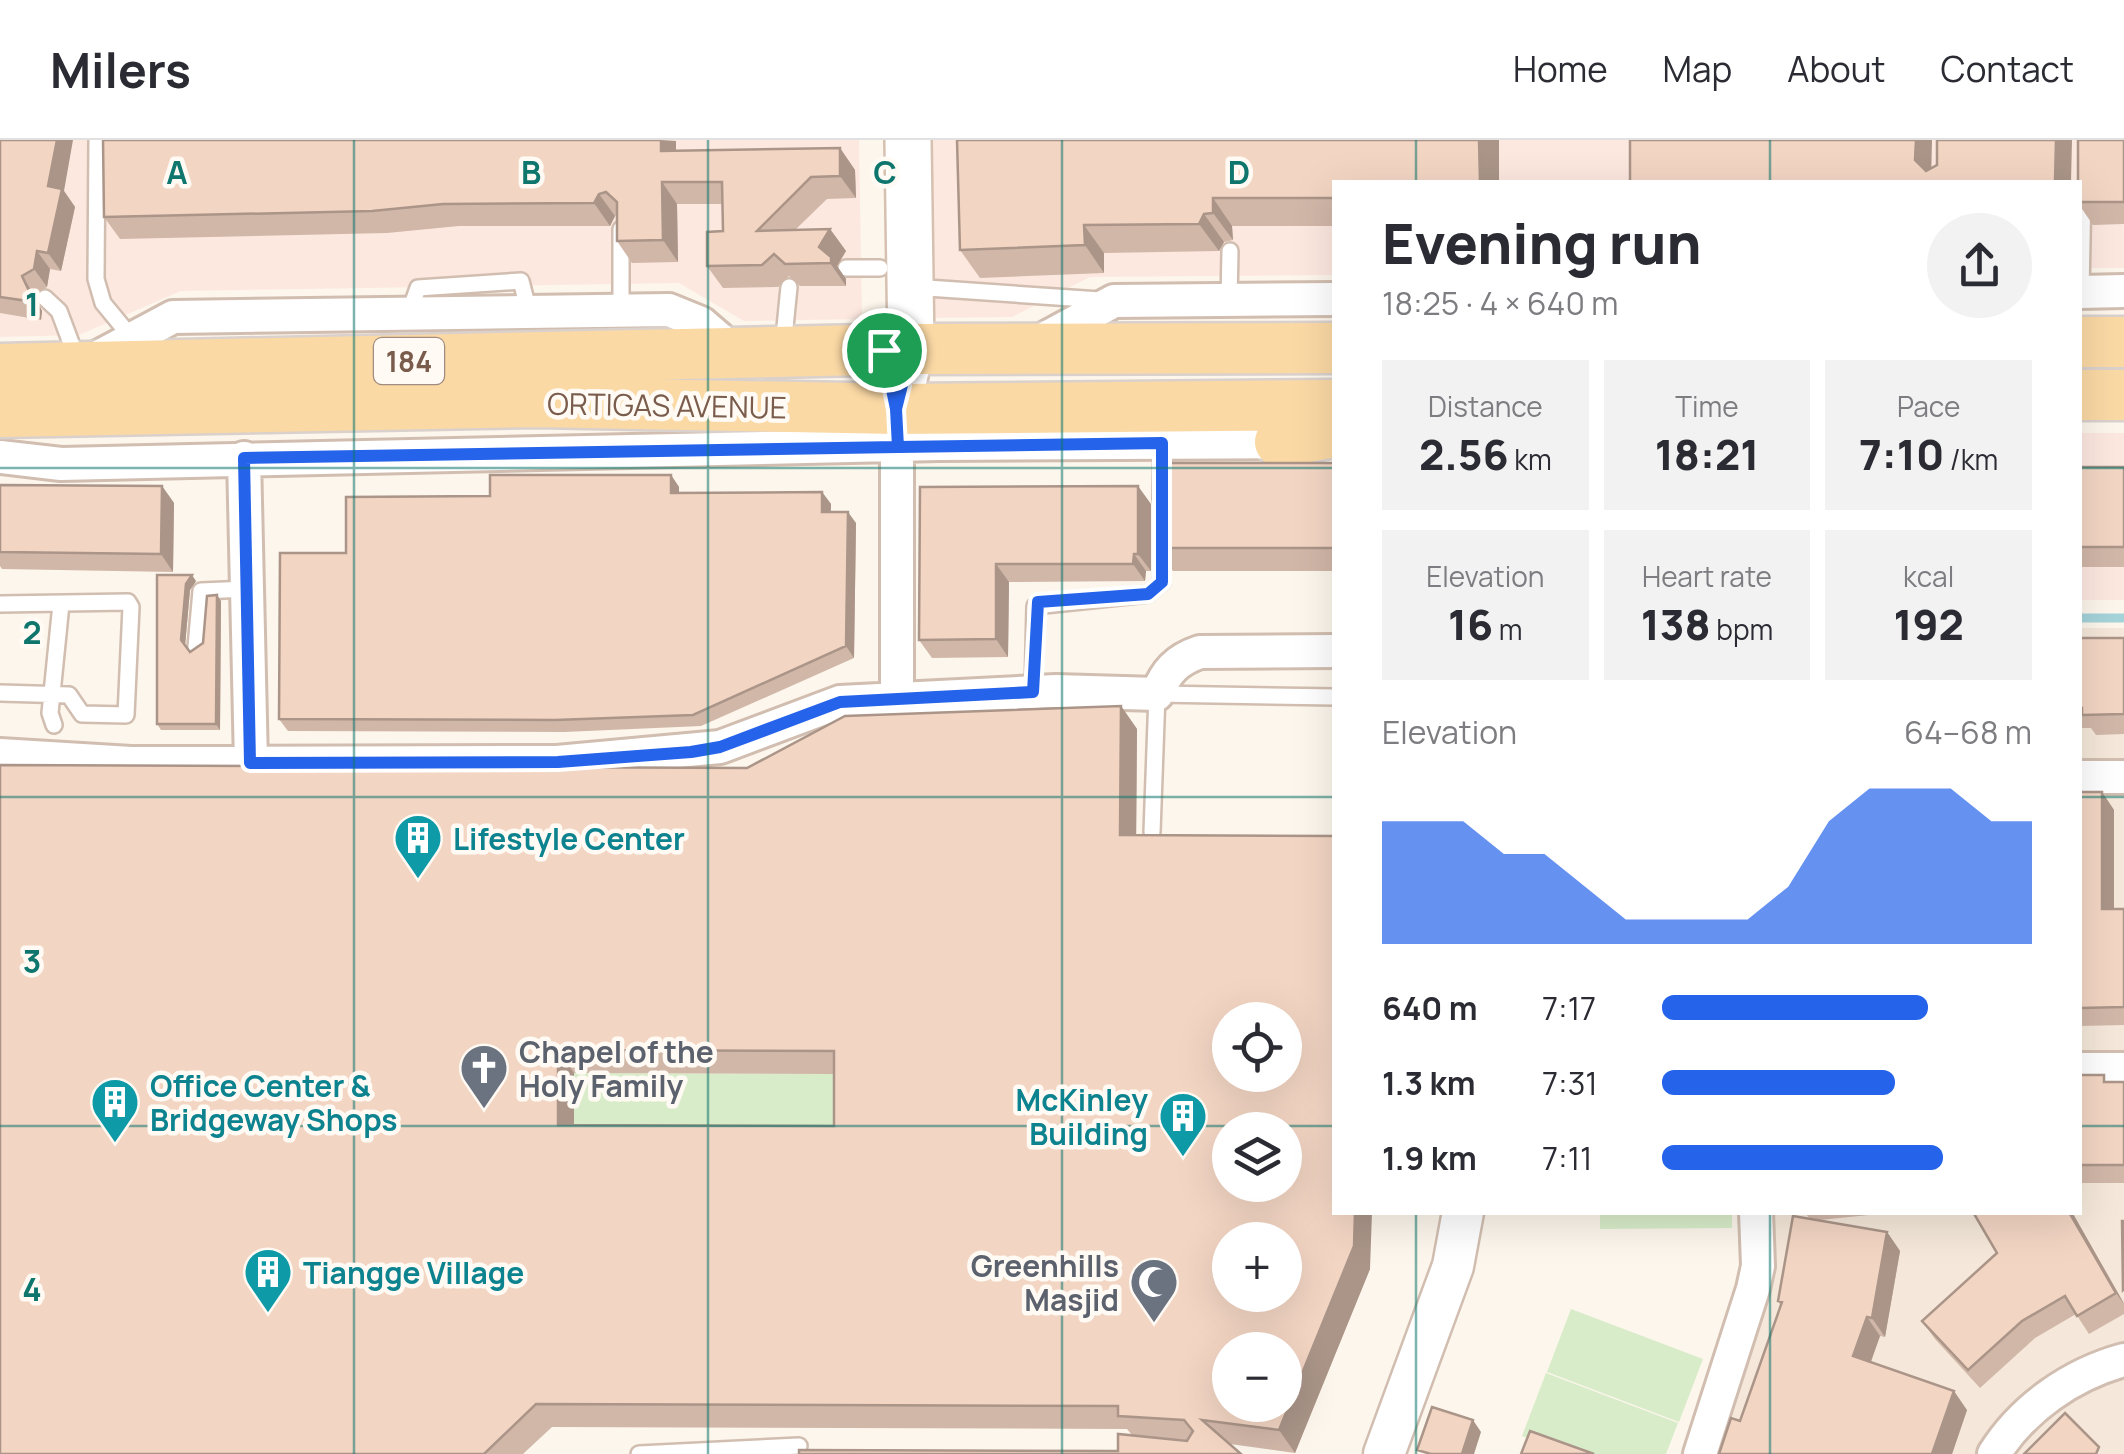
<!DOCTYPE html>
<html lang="en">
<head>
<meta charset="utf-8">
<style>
	body { margin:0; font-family:Manrope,sans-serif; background:#f2f2f3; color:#2b2b33; height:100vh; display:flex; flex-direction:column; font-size:38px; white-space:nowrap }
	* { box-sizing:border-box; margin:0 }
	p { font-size:32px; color:#7c7c81 }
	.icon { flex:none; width:55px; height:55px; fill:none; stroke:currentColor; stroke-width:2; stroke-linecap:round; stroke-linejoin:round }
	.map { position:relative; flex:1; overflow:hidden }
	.panel { position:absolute; left:1332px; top:40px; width:750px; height:1035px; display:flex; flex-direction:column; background:#fff; border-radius:0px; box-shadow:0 10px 40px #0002 }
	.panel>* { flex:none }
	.fabs { position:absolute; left:1212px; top:862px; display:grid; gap:20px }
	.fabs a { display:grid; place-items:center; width:90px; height:90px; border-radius:50%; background:#fff; box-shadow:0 10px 40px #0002; font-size:50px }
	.pin { position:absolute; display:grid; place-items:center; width:85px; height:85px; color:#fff; margin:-42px; border:5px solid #fff; border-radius:50%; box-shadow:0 2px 10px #0007 }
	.round { display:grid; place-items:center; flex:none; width:105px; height:105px; border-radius:52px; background:#f2f2f3 }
	.headline { display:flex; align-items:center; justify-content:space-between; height:170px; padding:0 50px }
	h1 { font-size:55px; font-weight:800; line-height:75px }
	.stats { display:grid; grid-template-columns:repeat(3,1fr); gap:15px; height:170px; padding:10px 50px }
	.stats div { display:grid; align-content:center; border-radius:0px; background:#f2f2f3; text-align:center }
	.stats b { font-size:42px; font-weight:800 }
	.stats small { font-size:28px; font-weight:400 }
	.stats p { font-size:28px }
	.chart { height:280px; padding:20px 50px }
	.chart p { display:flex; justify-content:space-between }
	.chart svg { width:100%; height:180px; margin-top:10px; fill:#2563eb; opacity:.7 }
	ul { padding:0 50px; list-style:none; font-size:32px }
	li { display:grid; grid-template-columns:160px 120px 1fr; align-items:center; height:75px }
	li i { height:25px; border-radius:12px; background:#2563eb }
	header { display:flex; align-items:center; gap:60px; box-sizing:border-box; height:140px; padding:0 50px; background:#fff; border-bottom:2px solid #e1e1e2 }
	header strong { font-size:48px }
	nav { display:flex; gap:55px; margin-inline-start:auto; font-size:35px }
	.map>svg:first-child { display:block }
</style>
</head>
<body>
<header>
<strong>Milers</strong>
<nav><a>Home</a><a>Map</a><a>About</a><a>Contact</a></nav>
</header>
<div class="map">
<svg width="2124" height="1314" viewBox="0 0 2124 1314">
	<rect width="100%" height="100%" fill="#fdf6ec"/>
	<path fill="#f5e8da" d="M2080,488H2124V1314H1680L1745,1156L1742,1073L2080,1072Z"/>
	<path fill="#fde8e0" d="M0,0H859L862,179L744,181L679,143L181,151L79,195L0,197Z
		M926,0H2124V128H2080V42H1335V135L1090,137L1012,177L925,178Z
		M2080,293H2124V460H2080Z"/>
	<path fill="#d8ecc9" d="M574,933L850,934V1009L574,1008Z
		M1600,1073H1732V1088L1600,1089Z
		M1571,1169L1703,1219L1679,1282L1547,1232Z
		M1546,1233L1678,1283L1666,1314H1569L1522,1296Z"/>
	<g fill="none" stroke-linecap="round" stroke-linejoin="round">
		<path stroke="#a5d3da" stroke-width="9" d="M2080,478H2124"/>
		<g stroke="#d1beb0" stroke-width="20">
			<path id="service" d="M97,0L96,139L103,163L131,197
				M846,128H880
				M913,147L1100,160
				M2081,152L2083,49
				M45,158L59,171L77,219
				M1229,160L1230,111
				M621,170V89
				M409,173L418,148L521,141L529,172
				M783,207L789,147
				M1161,359L1162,303
				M0,464L128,462L131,467L126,575L82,574L69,555L0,553
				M196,507L201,451L248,449
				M1033,552L1035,466L1148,454L1162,442V397
				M54,585L50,573L61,464
				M1152,692L1157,554L1335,557
				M639,1314L799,1306"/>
		</g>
		<g stroke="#d1beb0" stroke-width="38">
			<path id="minor" d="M2080,152L2124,151
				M1031,206L1114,161L1335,159
				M87,223L173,177L669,170L701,183L737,214
				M897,289V560
				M0,317L61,324L939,304L1300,302
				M244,318L251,623
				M0,615L131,623L557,622L720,607L840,562L1056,551L1157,554C1166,532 1176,520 1200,512L1335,511
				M2080,637H2124
				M2080,929H2124
				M1700,1314L1753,1149L1758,1126L1756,1072
				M1994,1314C2023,1268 2072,1234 2124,1220"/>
		</g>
		<g stroke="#d1beb0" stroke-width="45">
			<path id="tertiary" d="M1384,1314L1453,1126L1463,1072"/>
		</g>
		<g stroke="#d6c0b0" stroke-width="50">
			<path id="secondary" d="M897,269L911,209L908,0"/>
		</g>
		<g stroke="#dad1cd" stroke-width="55">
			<path id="primary" d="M2080,202H2124
				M0,229L911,209L1335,208
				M2080,255H2124
				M0,272L537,262L897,269L1335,265
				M1280,302L1335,292"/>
		</g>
		<use href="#service" stroke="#fff" stroke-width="15"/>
		<use href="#minor" stroke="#fff" stroke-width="32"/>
		<use href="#tertiary" stroke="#fff" stroke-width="40"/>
		<use href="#secondary" stroke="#fff" stroke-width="45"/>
		<use href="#primary" stroke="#fbd9a5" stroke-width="50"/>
	</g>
	<path fill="#d1b7a8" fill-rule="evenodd" d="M0,0L64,51L75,67L61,131L50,129L47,147L34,155L42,171L41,180L0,173Z
		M957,0H1499V42H1335V86H1232L1233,100L1224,102L1219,111L1104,113V133L980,138L960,110Z
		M2124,0V84L2093,85L2080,66V42Z
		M676,1V11L840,8L855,30L856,58L827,59L795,90L830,89L846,111L837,126L846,139V146H800L789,136L778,147L723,148L707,126L723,91L722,64H677L678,122L632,123L617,101V75L615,76L610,86H459L387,93L120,99L104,77Z
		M1335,323V431H1173L1157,408Z
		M2080,327H2124V427H2080Z
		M671,335L679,347V353L822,352L831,364V372L856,383L854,518L701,586L564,592L288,591L279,579L346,413L490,356Z
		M0,345L162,346L174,363L173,432L2,429L0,426Z
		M920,347L1151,364V431H1146L1145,441L1009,442L1008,517L932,518L919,500Z
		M157,435L196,441L190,450L185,506L190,512L203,503L221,461L220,590H161L157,584Z
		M2080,498H2124V594L2096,595L2091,588H2080Z
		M1121,566L1137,589L1136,695L1370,1129L1295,1313L1230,1304L1118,1311L1132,1295L1127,1289L552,1287L523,1314H0L747,628ZM574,933L834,934V986L574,985Z
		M2080,652H2102L2114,670V769H2124V885L2080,886Z
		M2080,935L2109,942H2124V1043H2080Z
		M1805,1072H1898L1820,1080L1887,1092L1900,1111L1885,1197L1880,1196L1871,1222L1967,1270L1952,1314H1719L1740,1281L1781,1166L1778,1161L1809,1078Z
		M1973,1072H2072L2124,1163V1174L2089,1194L2076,1174L2035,1198L1980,1248L1935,1199L1922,1181L1997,1113Z"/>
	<path fill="#aa9588" d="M57,0H73L64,51L75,67L61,131L48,113V46Z
		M661,0L676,1V33L661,11Z
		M1479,0H1499V42H1480Z
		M1916,0H1932L1931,42L1915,20Z
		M2056,0H2072L2071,42H2055Z
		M840,8L855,30L856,58L840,36Z
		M662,42L677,64L678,122L663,100Z
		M599,54L615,76L610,86L594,63Z
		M1213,58L1232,86L1233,100L1213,73Z
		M1204,74L1224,102L1219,111L1199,84Z
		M1084,85L1104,113V133L1085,105Z
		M830,89L846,111L837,126L846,139V146L819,107Z
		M37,111L50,129L47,147L34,129Z
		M22,136L34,155L42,171L41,180L28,161Z
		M671,335L679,347V364L671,353Z
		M162,346L174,363L173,432L161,414Z
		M1138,346L1151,364V431L1138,414Z
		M822,352L831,364L830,384L822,372Z
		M848,372L856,383L854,518L846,506Z
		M1134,414L1146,431L1145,441L1133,424Z
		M996,424L1009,442L1008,517L996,499Z
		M192,435L196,441L190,450L185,506L181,500L186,444Z
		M217,455L221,461L220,590L216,584Z
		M1121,566L1137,589L1136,718L1120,695Z
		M2102,652L2114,670V787L2102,769Z
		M558,910L574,933V1008L558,985Z
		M1355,1072H1372L1370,1129L1295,1313L1279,1290Z
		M2069,1072H2072L2124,1164L2116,1153Z
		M1887,1092L1900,1111L1885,1197L1872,1178Z
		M1867,1177L1880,1196L1866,1235L1853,1216Z
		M1954,1251L1967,1270L1952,1314H1932Z
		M1473,1280L1481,1292L1474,1314H1462Z"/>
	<path fill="#f3d5c3" stroke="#aa9588" stroke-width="2.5" fill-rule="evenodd" d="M0,0H57L48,46L62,49L48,113L37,111L34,129L22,136L30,153L28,161L0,157Z
		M103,0H661V11L840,8V36L811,37L757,91L830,89L819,107L831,117V123L785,124L774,114L762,125L707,126V92L723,91L722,42H662L663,100L617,101V62L606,52L599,54L594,63L443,64L372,71L104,77Z
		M957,0H1479L1480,42H1335V58H1213V73L1204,74L1199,84L1084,85L1085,105L960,110Z
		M1630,0H1916L1915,20L1926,31L1937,25V0H2056L2055,42H1630Z
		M2078,0H2124V62H2080V42H2078Z
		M1164,323H1335V408H1157V341H1164Z
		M2080,327H2124V407H2080Z
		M490,335H671V353L822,352V372H848L846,506L693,575L555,580L279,579L280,413H346V357L490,356Z
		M0,345L162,346L161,414L0,412Z
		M1138,346V414H1134L1133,424H996V499L919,500L920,347Z
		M157,435H192L186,444L181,500L190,512L203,503L207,456L217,455L216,584H157Z
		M2080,498H2124V574L2082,575V568H2080Z
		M1121,566L1120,695L1335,696V1072H1355L1354,1106L1279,1290L1202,1280L1241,1314H799V1310L1118,1311V1294L1187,1301L1193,1291L1184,1280L1118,1276V1266L536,1264L484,1314H0V625L747,628L845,576ZM1230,880H1285V935H1230ZM558,910L834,911V986L558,985ZM1230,990H1285V1045H1230ZM1230,1100H1285V1155H1230ZM1230,1210H1285V1265H1230Z
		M2080,652H2102V769H2124V867L2080,868Z
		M2080,935H2104V942H2124V1025H2080Z
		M1973,1072H2069L2116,1153L2077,1176L2065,1156L2022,1181L1968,1230L1922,1181L1997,1113Z
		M1793,1076L1887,1092L1872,1178L1867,1177L1853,1216L1954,1251L1932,1314H1719L1731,1278L1740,1281L1782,1162L1778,1161Z
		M2122,1081H2124V1149L2123,1150Z
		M1432,1267L1473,1280L1462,1314H1431L1417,1310Z
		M2065,1273L2099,1307L2096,1314H2024Z
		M1530,1291L1594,1314H1521Z"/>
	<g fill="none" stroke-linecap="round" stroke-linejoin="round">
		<g stroke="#fff" stroke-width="20">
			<path id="route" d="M884,210L896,269L898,307L244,318L250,623L558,622L691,612L720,607L840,562L1033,552L1038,462L1148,454L1162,442V303L898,307L896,269L911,209L884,210"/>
		</g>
		<use href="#route" stroke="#2563eb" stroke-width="12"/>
	</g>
	<path fill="none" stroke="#0f766e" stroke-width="2.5" stroke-opacity="0.55" d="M354,0V1314M708,0V1314M1062,0V1314M1416,0V42M1770,0V42M0,328H1335M2080,328H2124M0,657H1335M2080,657H2124M0,986H1335M2080,986H2124M1416,1072V1314M1770,1072V1314"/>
	<defs>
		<g id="building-pin" transform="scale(2.5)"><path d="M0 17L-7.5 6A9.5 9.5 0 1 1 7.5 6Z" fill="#0f9aa8" stroke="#fffaf3"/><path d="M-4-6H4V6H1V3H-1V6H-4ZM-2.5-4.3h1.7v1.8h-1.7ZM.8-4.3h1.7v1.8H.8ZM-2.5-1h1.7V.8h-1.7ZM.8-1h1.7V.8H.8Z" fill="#fff"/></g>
		<g id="church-pin" transform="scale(2.5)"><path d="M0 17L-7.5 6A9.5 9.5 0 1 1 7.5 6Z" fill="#6b7280" stroke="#fffaf3"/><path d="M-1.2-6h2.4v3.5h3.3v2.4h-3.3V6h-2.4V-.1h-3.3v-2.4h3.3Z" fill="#fff"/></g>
		<g id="mosque-pin" transform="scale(2.5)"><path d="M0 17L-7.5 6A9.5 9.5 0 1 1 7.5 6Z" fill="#6b7280" stroke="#fffaf3"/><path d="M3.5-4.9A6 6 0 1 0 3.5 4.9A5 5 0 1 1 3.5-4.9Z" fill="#fff"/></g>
	</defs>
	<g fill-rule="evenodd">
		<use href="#building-pin" x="418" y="698"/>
		<use href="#church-pin" x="484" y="928"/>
		<use href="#building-pin" x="115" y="962"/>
		<use href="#building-pin" x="1183" y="976"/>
		<use href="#building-pin" x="268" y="1132"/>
		<use href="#mosque-pin" x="1154" y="1142"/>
	</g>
	<g text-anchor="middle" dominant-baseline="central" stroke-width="9" stroke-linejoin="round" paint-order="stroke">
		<rect fill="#fffaf3" stroke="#a28b7f" stroke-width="2.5" x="374" y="198" width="70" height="46" rx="8"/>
		<g font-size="28" font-weight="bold" fill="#7a5c4d">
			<text x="409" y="221">184</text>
		</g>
		<g font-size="30" fill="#7a5c4d" stroke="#fffaf3">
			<text transform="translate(667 265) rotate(1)">ORTIGAS AVENUE</text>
		</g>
		<g font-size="30" font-weight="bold" fill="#0d838f" stroke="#fffaf3" text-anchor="start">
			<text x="453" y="698">Lifestyle Center</text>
			<text x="150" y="945">Office Center &amp;<tspan x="150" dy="34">Bridgeway Shops</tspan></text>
			<text x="1148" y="959" text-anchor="end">McKinley<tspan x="1148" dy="34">Building</tspan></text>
			<text x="303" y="1132">Tiangge Village</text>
		</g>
		<g font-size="30" font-weight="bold" fill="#5b616d" stroke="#fffaf3" text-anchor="start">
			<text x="519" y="911">Chapel of the<tspan x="519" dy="34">Holy Family</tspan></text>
			<text x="1119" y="1125" text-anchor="end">Greenhills<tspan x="1119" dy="34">Masjid</tspan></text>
		</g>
	</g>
	<g font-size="32" text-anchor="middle" font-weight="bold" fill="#0f766e" stroke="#fffaf3" stroke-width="9" stroke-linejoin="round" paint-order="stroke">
		<text x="177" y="44">A</text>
		<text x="531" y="44">B</text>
		<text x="885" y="44">C</text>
		<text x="1239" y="44">D</text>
		<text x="32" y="176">1</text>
		<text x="32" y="504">2</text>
		<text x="32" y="833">3</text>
		<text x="32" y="1161">4</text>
	</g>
</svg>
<div class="fabs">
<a><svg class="icon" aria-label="locate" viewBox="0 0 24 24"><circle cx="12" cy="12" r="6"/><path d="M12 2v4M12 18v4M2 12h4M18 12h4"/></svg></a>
<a><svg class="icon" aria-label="layers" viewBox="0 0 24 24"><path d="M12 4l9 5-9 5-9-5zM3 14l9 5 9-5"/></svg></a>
<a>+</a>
<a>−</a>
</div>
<div class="pin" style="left:884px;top:210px;background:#1e9e55"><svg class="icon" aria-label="arrive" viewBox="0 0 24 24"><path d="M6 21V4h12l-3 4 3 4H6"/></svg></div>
<section class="panel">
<div class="headline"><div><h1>Evening run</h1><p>18:25 · 4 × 640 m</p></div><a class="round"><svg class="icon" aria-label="share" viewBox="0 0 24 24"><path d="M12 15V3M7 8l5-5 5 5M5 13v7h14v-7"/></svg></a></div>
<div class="stats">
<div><p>Distance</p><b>2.56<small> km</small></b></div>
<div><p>Time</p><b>18:21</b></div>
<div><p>Pace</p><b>7:10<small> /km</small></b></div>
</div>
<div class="stats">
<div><p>Elevation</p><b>16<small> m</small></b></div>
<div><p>Heart rate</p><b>138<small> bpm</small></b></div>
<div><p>kcal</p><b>192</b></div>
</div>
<div class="chart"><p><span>Elevation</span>64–68 m</p>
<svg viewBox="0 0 160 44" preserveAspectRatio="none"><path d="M0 44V14L10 14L20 14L30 22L40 22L50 30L60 38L70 38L80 38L90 38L100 30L110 14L120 6L130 6L140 6L150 14L160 14V44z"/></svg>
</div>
<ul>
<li><b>640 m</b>7:17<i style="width:72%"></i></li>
<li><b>1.3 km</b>7:31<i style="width:63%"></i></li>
<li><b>1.9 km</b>7:11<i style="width:76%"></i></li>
</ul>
</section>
</div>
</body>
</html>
